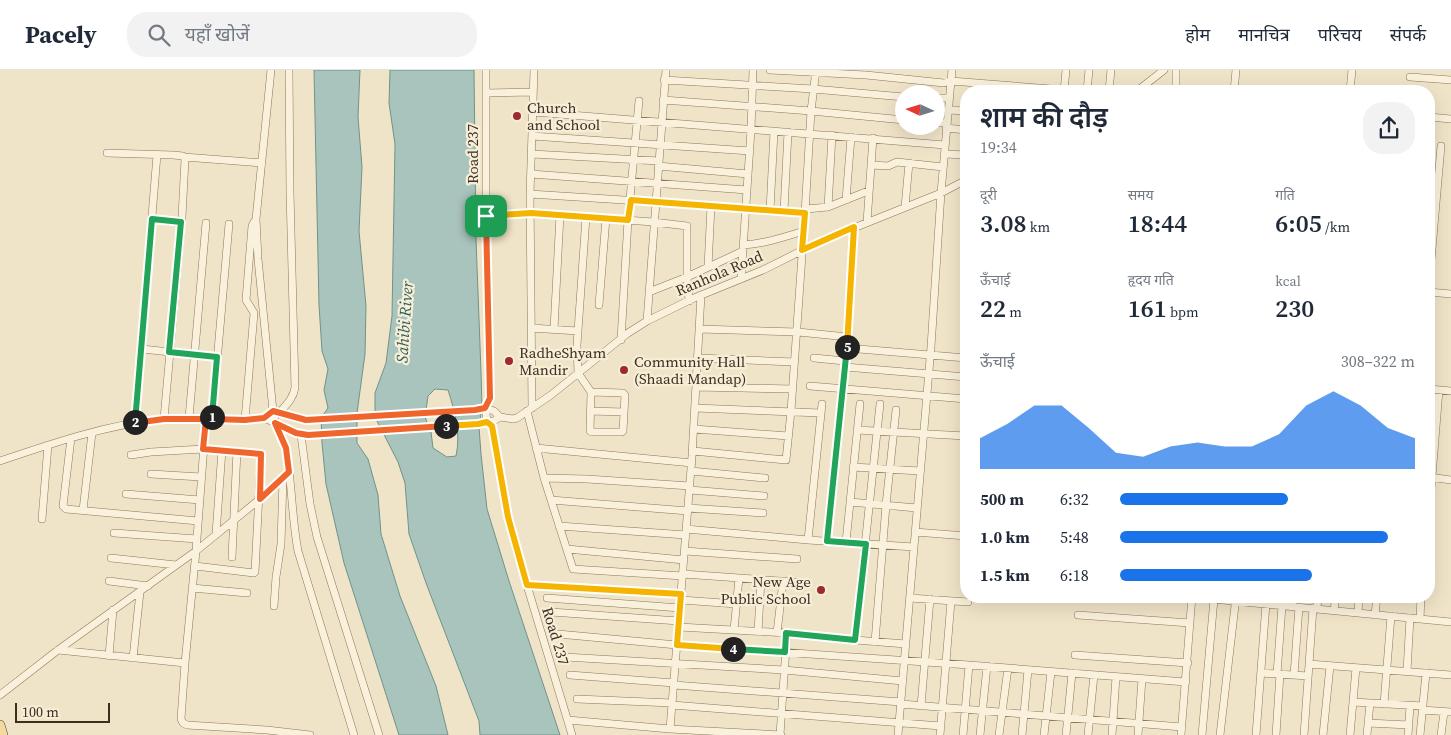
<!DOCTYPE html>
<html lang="hi">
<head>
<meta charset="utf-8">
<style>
	body { margin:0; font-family:"Source Serif 4","Noto Sans Devanagari",serif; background:#f2f2f3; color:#1f2937; height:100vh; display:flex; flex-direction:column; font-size:19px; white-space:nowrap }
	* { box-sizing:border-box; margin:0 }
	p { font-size:16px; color:#747a83 }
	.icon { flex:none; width:28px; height:28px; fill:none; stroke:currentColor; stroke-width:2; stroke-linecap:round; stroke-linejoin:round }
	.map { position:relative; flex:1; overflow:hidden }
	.details { position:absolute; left:960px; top:15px; width:475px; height:518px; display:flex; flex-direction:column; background:#fff; border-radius:20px; box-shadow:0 5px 20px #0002 }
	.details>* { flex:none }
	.needle { width:32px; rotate:274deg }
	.fabs { position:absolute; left:895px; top:15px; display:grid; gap:10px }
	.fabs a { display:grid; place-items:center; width:50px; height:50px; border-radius:50%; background:#fff; box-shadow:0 5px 20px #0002; font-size:25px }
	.scale { position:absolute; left:15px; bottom:12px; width:95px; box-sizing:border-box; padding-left:5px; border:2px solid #3d2e20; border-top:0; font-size:14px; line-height:18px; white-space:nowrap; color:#3d2e20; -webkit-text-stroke:4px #f7eed8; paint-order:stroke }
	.pin { position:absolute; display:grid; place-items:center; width:42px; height:42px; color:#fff; margin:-21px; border-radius:10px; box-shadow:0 2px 8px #0006 }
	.km { position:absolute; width:25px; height:25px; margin:-12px; border-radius:50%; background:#222; color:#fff; font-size:14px; line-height:25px; text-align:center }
	.round { display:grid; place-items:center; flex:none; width:52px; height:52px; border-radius:20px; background:#f2f2f3 }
	.overview { display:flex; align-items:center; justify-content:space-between; height:85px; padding:0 20px }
	h1 { font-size:28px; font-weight:600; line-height:38px }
	.stats { display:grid; grid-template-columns:repeat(3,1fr); gap:8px; height:85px; padding:5px 20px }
	.stats div { display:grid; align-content:center }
	.stats b { font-size:25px; font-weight:600 }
	.stats small { font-size:14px; font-weight:400 }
	.stats p { font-size:14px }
	.chart { height:140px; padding:10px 20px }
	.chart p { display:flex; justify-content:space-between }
	.chart svg { width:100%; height:90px; margin-top:5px; fill:#1a73e8; opacity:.7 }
	ul { padding:0 20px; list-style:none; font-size:16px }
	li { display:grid; grid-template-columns:80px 60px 1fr; align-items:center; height:38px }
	li i { height:12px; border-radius:6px; background:#1a73e8 }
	header { display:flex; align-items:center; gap:30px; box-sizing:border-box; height:70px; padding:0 25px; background:#fff; border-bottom:1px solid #e0e1e3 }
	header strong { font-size:24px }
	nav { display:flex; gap:28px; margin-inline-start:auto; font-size:18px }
	.search { width:350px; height:45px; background:#f2f2f3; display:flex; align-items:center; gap:12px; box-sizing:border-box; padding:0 18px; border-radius:20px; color:#747a83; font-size:19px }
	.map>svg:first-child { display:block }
</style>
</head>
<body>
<header>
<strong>Pacely</strong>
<div class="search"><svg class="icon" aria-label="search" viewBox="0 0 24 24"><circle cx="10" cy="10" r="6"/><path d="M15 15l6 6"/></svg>यहाँ खोजें</div>
<nav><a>होम</a><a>मानचित्र</a><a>परिचय</a><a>संपर्क</a></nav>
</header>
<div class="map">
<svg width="1451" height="665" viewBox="0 0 1451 665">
	<rect width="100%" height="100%" fill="#f0e4c8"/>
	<path fill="#a9c4bc" stroke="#6f938a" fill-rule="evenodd" d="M314,0H360L358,47L362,97L359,161L366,236L365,284L357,343V373L368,389L378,425L381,464L400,526L436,616L448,665H399L344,493L326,414L322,373L321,348L328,338L324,320L328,299L322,281L319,235Z
		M390,0H474L476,169L481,302L482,337L479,357L481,384L487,439L509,511L560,665H480L479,651L426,513L409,464L405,413L398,392L375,347V323L386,293L392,246L395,74L389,33ZM435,319L448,320C455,342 461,363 456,386L447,387L433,378L431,362L425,347L428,326Z"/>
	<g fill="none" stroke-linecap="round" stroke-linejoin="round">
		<g stroke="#8d765c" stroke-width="8">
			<path id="minor" d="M271,0L256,149L258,189L273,341C275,357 285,369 287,385C292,417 292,449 298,481L354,665
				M486,0V146L490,328C485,338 483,348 492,356L508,447L517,482L572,665
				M770,0L866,5L944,13L951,11L1064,20
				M1176,0V21
				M1410,7L1451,10
				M664,10L813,19L904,27
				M1064,21L1066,0
				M1087,21L1089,0
				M1109,21L1111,0
				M1137,21L1164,0
				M1234,21L1236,0
				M1350,21L1352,0
				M486,23L533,22
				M936,28H949
				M663,30L811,41L904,50
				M948,40L966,41
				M533,42L945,75
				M1429,47L1451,49
				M936,52L946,53
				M946,58L966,60
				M532,66L750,81
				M107,83L173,85L183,86L185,89L182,147L164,349
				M532,84L659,91
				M944,84L966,85
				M184,87L262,93
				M871,95L888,96L897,92L943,97
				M658,96L748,104
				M531,104L747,120
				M530,124L655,132L805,143
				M846,130L851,67
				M828,137L832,65
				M905,137L909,93
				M806,139L828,137L868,121
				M770,141L774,61
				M784,141L788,62
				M486,146L531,143L653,152L687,156V207L689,231
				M586,147L577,275L578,303L591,322L590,361L592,362H622L623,361L625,325L623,323L591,322
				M152,149L181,153
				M867,152L873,68
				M743,175C764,174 784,167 804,161
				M708,197L711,136
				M741,209L751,60L753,0
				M1429,213L1441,76
				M649,222L687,207L743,181
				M1429,222L1451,224
				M599,235L606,148
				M647,251L666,0
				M531,258L578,261
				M554,259L560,145
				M699,259L798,262L848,267
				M621,270L628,150L639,31
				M847,278L966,288
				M142,279L217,287
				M698,288L794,292
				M814,288L845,291
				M845,297L966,307
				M810,316L966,329
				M696,317L792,319
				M1429,319L1451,321
				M485,338L494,341L500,347L494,351L478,354L308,365L296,363L283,356L264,348L273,341L306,350L475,340Z
				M532,338L530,124L534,0
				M695,338L821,343
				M527,341L544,408L573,499L683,506
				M590,341L624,342
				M279,343C286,335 293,329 295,318L290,122L289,0
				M500,347L513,349L517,348L551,325L628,263L647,251L694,228L763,200L819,172L941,123L966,110
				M189,348L206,153
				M206,349L196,481L185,593L181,649L183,653L187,655L267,660L310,665
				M212,349L229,154
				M245,350L254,243L246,230L252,156L254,152
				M135,353L157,85
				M694,359L788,366
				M857,360L966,366
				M301,365L310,434L317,467L379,665
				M71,368L63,436L66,439L198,451
				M536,378L692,393
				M693,381L786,390L791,341L805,143L811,41L816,0
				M131,385L151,382L203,379L261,384L255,502L254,503L195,496
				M0,391C53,373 106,355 162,349C196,346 230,352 264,348
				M853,397L920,401
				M691,401L765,408
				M151,404L201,407
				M1429,407L1451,410
				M544,408L587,409L690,416
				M690,420L764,426
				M126,424L200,430
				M551,430L688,441
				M850,432L917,438
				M688,438L763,443
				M83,440L92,363
				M1429,443L1439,320
				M42,449L48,375
				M559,456L686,465
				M686,459L808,470L914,477
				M915,462L966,466
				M114,463L197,469
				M216,464L222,380
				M808,470L822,334
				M827,471L848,267L854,157
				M846,472L860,334
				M567,479L684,490
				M685,481L797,489
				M232,487L237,381
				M111,488L176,495
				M683,504L794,512
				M109,511L148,516
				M527,515L681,524
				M192,518L247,523
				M1165,526L1192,529
				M1192,527L1451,552
				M547,528L680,538
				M910,528L968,532
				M681,530L737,534
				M274,536L276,507L281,474L283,408
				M1292,536L1293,526
				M1317,538L1318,526
				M1334,540L1336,526
				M551,542L679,551
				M1358,543L1359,526
				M1078,545L1190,553
				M1375,545L1377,526
				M1420,549L1421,526
				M679,557L787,563L855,570L906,574
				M734,560L739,508
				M758,562L761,509
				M777,563L783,511
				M558,564L677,575L969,595L1186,612
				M855,570L880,334
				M875,572L886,435L896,340
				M58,580L185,593
				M1075,585L1188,593
				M109,586L113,540
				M565,587L784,600L903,611
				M133,588L140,522
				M1309,594L1451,605
				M1407,601L1410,548
				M1261,603L1308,606
				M1277,604L1282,536
				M570,605L674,613
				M1294,605L1299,537
				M674,615L901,632
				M0,625L58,580L196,481L260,429L289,402
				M577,629L672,633
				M1353,632L1423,636
				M901,634L1182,657
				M1384,634L1391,546
				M672,635L941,656
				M921,636L930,529
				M1422,640L1451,642
				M568,650L670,659L692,386L701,225
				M1368,653L1409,655
				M670,659L781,665
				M780,665L787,563
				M898,665L931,277L941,123L952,0
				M940,665L951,531
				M963,665L969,595
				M980,665L987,596
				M999,665L1008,598
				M1022,665L1028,600
				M1044,665L1051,602
				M1066,665L1072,603
				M1088,665L1094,605
				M1112,665L1116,607
				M1138,665L1142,609
				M1181,665L1192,526
				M1202,665L1214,529
				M1220,665L1236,527
				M1256,665L1266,534
				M1276,665L1280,604
				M1304,665L1313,538
				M1323,665L1330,596
				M1350,665L1356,598
				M1367,665L1370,633
				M1408,665L1410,636
				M1420,665L1426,603
				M1441,665L1444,642"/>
		</g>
		<g stroke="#5b4430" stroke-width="10">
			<path id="major" d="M0,655L3,665"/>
		</g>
		<use href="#minor" stroke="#faf1dc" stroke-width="7"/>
		<use href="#major" stroke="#f3d9a0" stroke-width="9"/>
	</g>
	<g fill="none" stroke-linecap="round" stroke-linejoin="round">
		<g stroke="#fff" stroke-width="10">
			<path id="split-1" d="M212,347V349L245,350L264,348L273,341L306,350L475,340L485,338L490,328L486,146"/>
		</g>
		<g stroke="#fff" stroke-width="10">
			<path id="split-2" d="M135,352L152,149L181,152L169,282L217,287L212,347"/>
		</g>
		<g stroke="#fff" stroke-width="10">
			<path id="split-3" d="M135,352V353L164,349H206L203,379L261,384L260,429L289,402L286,378L275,353L296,363L308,365L446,356"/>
		</g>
		<g stroke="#fff" stroke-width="10">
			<path id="split-4" d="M446,356L478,354L487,352L492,356L508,447L527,515L681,524L677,575L733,579"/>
		</g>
		<g stroke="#fff" stroke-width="10">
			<path id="split-5" d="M733,579L785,582L786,563L855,570L866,474L827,471L847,277"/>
		</g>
		<g stroke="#fff" stroke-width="10">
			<path id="split-6" d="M486,146L531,143L628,150L631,130L805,143L802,180L854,157L847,277"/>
		</g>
		<use href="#split-1" stroke="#f0652b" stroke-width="6"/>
		<use href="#split-2" stroke="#22a559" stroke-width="6"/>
		<use href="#split-3" stroke="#f0652b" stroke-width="6"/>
		<use href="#split-4" stroke="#f5b400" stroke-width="6"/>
		<use href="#split-5" stroke="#22a559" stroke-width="6"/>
		<use href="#split-6" stroke="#f5b400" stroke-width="6"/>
	</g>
	<g fill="#9e2a2b" stroke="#f7eed8" stroke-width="2">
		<circle cx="517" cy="46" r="5"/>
		<circle cx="509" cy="291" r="5"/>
		<circle cx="624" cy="300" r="5"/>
		<circle cx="821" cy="520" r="5"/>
	</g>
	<g text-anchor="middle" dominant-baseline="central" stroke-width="4.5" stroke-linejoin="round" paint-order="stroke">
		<g font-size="15" fill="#3d2e20" stroke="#f7eed8" text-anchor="start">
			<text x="527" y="37">Church<tspan x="527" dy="17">and School</tspan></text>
			<text x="519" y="282">RadheShyam<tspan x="519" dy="17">Mandir</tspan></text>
			<text x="634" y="291">Community Hall<tspan x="634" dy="17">(Shaadi Mandap)</tspan></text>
			<text x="811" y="511" text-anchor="end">New Age<tspan x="811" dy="17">Public School</tspan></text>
		</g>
		<g font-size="15" fill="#3d2e20" stroke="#f7eed8">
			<text transform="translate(472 84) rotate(-90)">Road 237</text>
			<text transform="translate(719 203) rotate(-23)">Ranhola Road</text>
			<text transform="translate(556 566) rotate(73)">Road 237</text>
		</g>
		<g font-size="16" font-style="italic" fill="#2f5d5a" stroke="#f7eed8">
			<text transform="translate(404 252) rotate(-86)">Sahibi River</text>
		</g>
	</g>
</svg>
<div class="fabs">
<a><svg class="needle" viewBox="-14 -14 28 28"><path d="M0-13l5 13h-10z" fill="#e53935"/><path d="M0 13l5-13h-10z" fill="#747a83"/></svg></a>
</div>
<div class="scale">100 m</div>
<div class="pin" style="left:486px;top:146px;background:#1e9e55"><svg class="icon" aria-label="arrive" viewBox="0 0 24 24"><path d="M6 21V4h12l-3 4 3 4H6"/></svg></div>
<b class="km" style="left:212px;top:347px">1</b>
<b class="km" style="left:135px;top:352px">2</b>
<b class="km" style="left:446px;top:356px">3</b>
<b class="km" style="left:733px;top:579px">4</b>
<b class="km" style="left:847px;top:277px">5</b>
<section class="details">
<div class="overview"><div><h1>शाम की दौड़</h1><p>19:34</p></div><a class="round"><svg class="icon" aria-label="share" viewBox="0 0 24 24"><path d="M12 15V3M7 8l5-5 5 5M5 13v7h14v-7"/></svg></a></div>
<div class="stats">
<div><p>दूरी</p><b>3.08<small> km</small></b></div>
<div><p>समय</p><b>18:44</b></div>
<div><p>गति</p><b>6:05<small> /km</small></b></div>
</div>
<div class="stats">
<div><p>ऊँचाई</p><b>22<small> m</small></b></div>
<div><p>हृदय गति</p><b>161<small> bpm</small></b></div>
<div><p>kcal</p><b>230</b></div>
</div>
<div class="chart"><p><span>ऊँचाई</span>308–322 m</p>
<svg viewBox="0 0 160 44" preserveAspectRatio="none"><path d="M0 44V29L10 22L20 13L30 13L40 24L50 36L60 38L70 33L80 31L90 33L100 33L110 27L120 13L130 6L140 13L150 24L160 29V44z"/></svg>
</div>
<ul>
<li><b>500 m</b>6:32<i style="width:57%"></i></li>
<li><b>1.0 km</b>5:48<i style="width:91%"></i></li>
<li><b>1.5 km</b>6:18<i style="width:65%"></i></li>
</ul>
</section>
</div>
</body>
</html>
